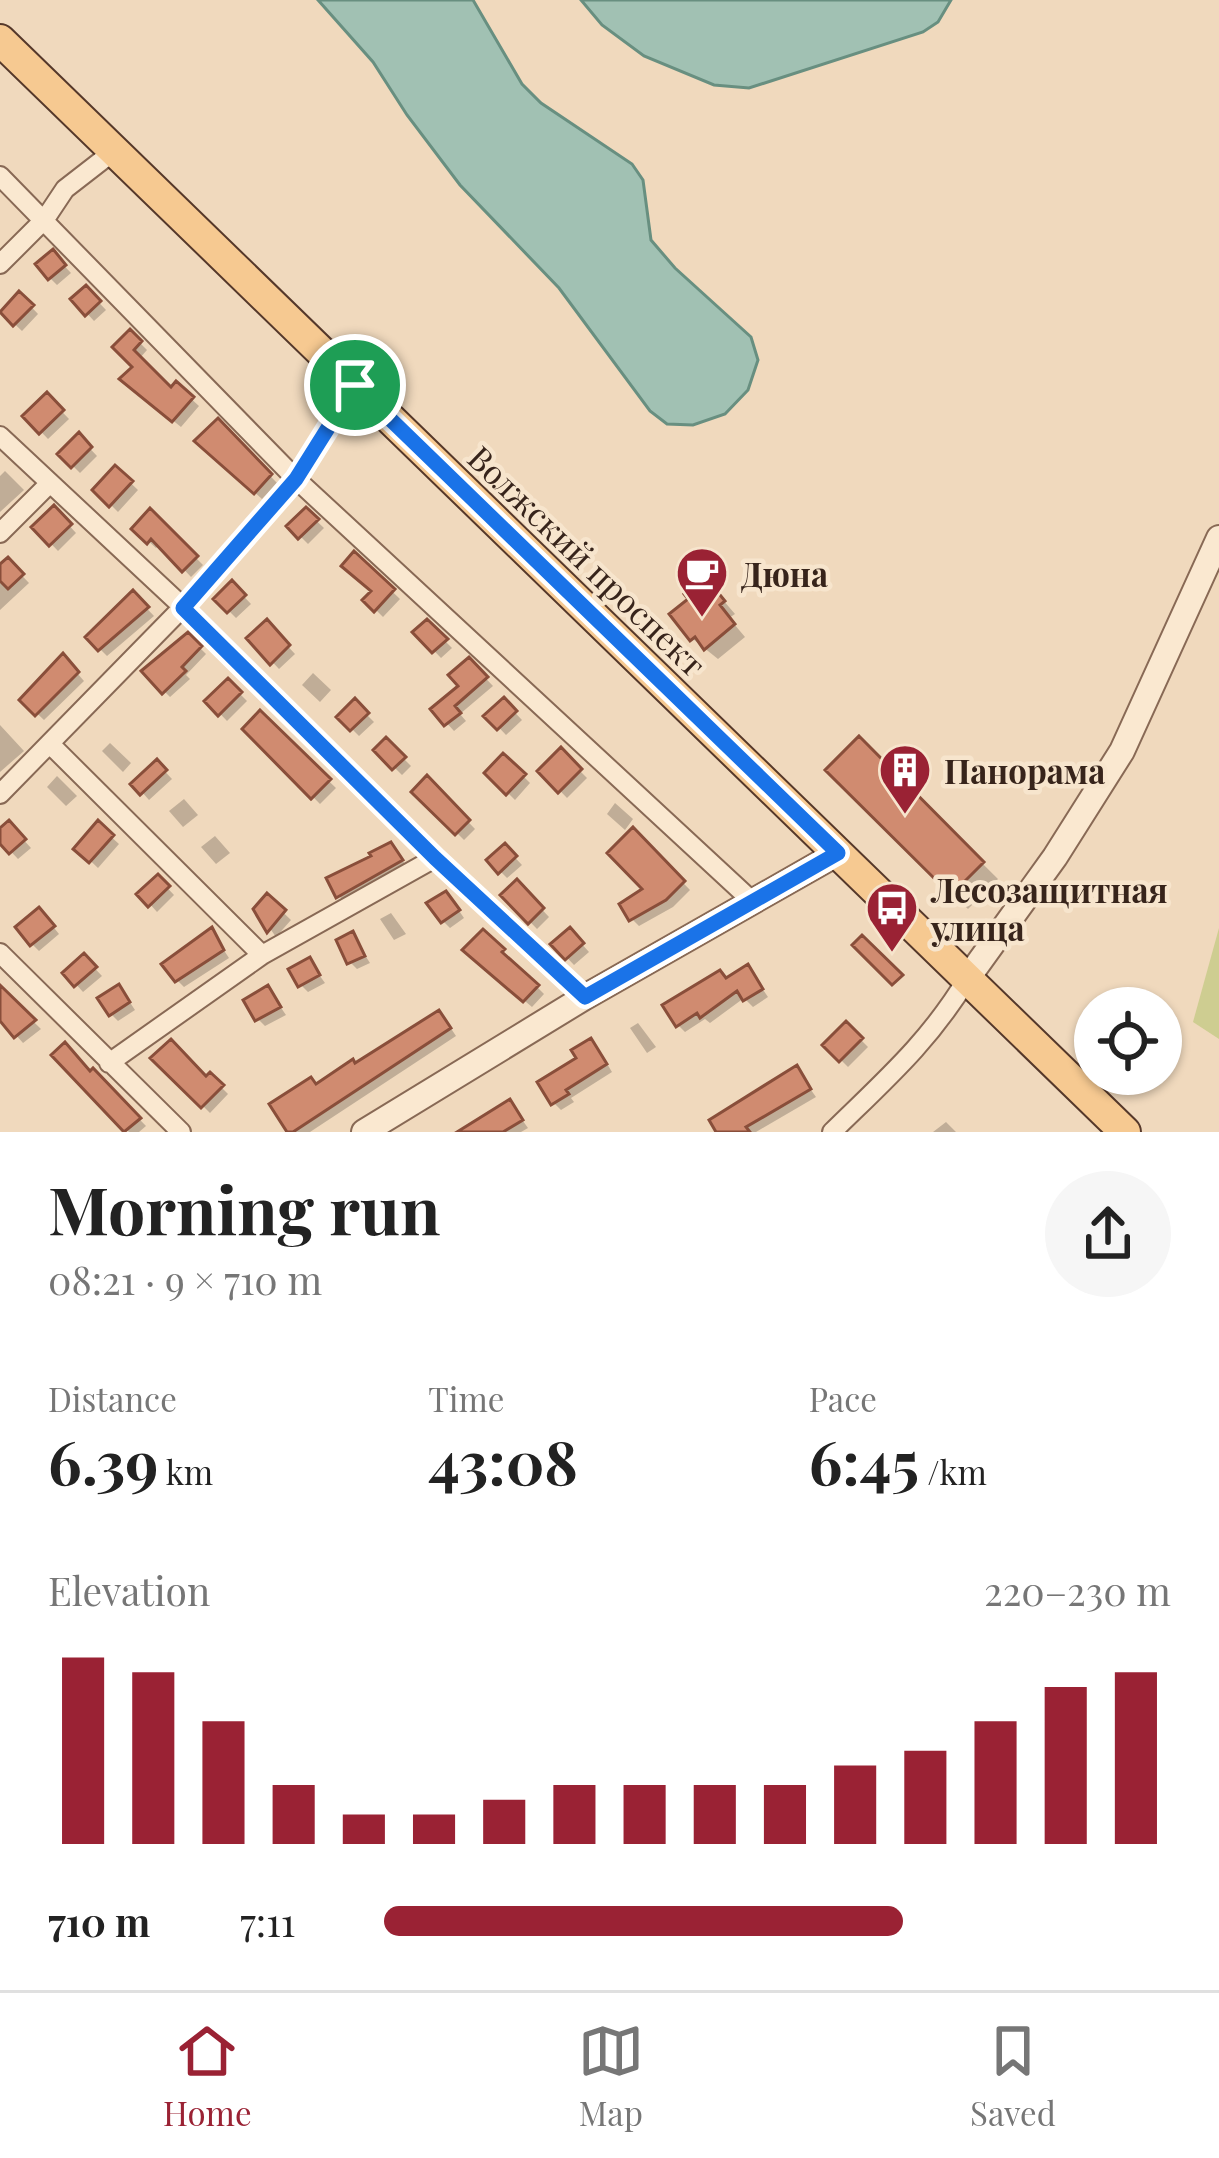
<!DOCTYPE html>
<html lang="en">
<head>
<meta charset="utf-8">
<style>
	body { margin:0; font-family:"Playfair Display",serif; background:#f6f6f6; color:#222; height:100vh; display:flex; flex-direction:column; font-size:45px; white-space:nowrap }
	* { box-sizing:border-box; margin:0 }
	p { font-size:39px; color:#767676 }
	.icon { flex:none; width:66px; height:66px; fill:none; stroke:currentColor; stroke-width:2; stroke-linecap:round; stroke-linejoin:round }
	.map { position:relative; height:1132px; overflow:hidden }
	.side { display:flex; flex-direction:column; background:#fff; flex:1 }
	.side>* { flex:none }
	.controls { position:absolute; left:1074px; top:987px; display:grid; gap:24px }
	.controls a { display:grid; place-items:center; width:108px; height:108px; border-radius:50%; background:#fff; box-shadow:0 3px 9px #0004; font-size:60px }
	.pin { position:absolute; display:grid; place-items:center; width:102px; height:102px; color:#fff; margin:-51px; border:6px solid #fff; border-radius:50%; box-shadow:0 3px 12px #0007 }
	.round { display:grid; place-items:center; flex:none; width:126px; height:126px; border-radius:63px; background:#f6f6f6 }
	.overview { display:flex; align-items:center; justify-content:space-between; height:204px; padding:0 48px }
	h1 { font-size:66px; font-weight:700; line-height:90px }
	.metrics { display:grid; grid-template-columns:repeat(3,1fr); gap:18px; height:204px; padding:12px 48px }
	.metrics div { display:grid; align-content:center }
	.metrics b { font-size:60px; font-weight:700 }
	.metrics small { font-size:33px; font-weight:400 }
	.metrics p { font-size:33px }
	.chart { height:336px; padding:24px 48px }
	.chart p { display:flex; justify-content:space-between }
	.chart svg { width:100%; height:216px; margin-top:12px; stroke:#9a2234; stroke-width:6 }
	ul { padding:0 48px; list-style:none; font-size:39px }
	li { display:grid; grid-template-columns:192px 144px 1fr; align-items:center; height:90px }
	li i { height:30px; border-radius:15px; background:#9a2234 }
	.menu { display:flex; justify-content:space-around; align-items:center; height:168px; border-top:3px solid #e0e0e0; background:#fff; font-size:33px; color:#767676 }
	.menu a { display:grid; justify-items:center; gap:6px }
	.menu .selected { color:#9a2234 }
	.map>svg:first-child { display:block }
</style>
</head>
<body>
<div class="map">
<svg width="1219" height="1132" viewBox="0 0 1219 1132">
	<rect width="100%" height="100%" fill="#f0d9bd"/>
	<path fill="#cecd91" d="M1219,928V1039L1193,1022Z"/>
	<path fill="#a1c1b3" stroke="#688f80" stroke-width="3" d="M318,0H473L522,84L541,103L632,164L643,180L651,240L675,268L751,337L758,360L748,390L725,414L693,425L667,424L650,411L559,288L460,185L407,115L373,62Z
		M581,0H951L938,22L923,32L749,88L714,85L644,56L602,25Z"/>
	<path fill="#0003" d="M53,254L71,273L57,285L50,278Z
		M86,289L106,310L94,321L74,299Z
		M20,295L38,314L22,331L3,313Z
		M130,333L147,350L139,359L171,391L176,385L199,406L181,427L130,386L136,367Z
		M47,396L69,419L48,439L26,416Z
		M218,422L277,483L262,499L199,441Z
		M79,437L97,456L80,473L61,454Z
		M116,469L138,490L118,512L96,490Z
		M5,471L24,490L0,512V476Z
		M54,509L76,533L58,551L35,527Z
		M306,511L324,528L308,544L290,526Z
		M150,512L203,565L191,577L160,544L156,548L135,529Z
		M354,555L400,599L383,617L366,600L375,591Z
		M8,561L29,583L0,610V568Z
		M232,584L251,604L236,618L217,599Z
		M133,594L154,616L107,656L89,638Z
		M703,596L723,600L735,614L729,618L745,637L718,659L693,639L692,599Z
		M427,623L452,648L441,658L417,633Z
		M267,624L295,654L279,669L250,638Z
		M188,636L206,654L186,675L190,679L170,697L145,672Z
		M63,657L84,681L44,720L23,700Z
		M469,661L493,686L460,714L466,721L454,731L434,709L462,687Z
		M313,673L331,690L320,702L302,685Z
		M228,682L247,701L227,721L208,701Z
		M504,701L522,720L506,735L488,716Z
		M355,703L374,722L359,736L340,717Z
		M260,715L336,788L320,804L246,729Z
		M0,725L24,751L0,772Z
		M386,741L411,766L402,775L377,750Z
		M859,741L998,879L968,909L829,770Z
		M110,743L131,763L123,772L102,751Z
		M561,752L587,778L567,798L541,771Z
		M504,757L530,783L515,800L488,773Z
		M157,763L172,779L149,800L135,784Z
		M57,776L77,796L66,806L47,787Z
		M427,779L475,829L464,840L416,792Z
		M184,799L198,815L183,827L169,811Z
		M615,803L633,819L625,830L607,814Z
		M9,824L31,848L18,859L0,840V832Z
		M98,825L119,844L98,868L77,848Z
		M633,831L690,890L673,907L639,926L632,919L647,889Z
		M215,836L230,853L216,864L201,847Z
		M505,847L522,865L507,878L490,861Z
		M397,853L408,868L346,903L339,896L375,857Z
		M158,878L174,895L157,912L141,894Z
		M517,883L549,917L537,929L504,895Z
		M267,897L291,920L276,937L257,910Z
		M453,902L464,918L450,928L443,921Z
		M391,913L406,934L394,940L380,919Z
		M46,918L59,934L39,951L32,944Z
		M211,931L229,958L184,987L177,980Z
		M570,931L589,952L574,965L555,945Z
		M483,933L544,994L532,1007L473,957Z
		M352,935L370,963L357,969L350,962Z
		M84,957L102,976L83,992L66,973Z
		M309,961L325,983L308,992L301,985Z
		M748,968L768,997L753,1007L744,998L710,1023L705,1019L685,1032L678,1025L727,981Z
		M0,989L41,1029L23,1043L0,1017Z
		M268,989L286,1015L265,1026L258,1019Z
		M125,995L135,1010L118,1021L111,1014Z
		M446,1021L456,1036L310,1132H290L273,1105Z
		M638,1023L656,1047L647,1053L630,1028Z
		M846,1025L868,1047L848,1067L826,1045Z
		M598,1049L612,1072L571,1098L574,1102L561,1110L554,1103Z
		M55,1055L90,1075L93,1072L146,1126L139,1132H129Z
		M155,1058L206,1080L210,1076L228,1094L210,1113Z
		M796,1069L816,1097L756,1132H720L713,1121Z
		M510,1103L528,1128L521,1132H457Z
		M946,1122L956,1132H933Z"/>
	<path fill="#d08b70" stroke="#894e3a" stroke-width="3" d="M53,249L66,265L48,280L35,264Z
		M86,285L101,301L85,316L70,299Z
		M19,291L34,305L13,326L0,312Z
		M130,329L142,341L134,350L171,387L176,381L194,397L172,422L119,379L132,367L112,347Z
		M47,392L64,410L39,434L22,416Z
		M218,418L272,474L254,494L194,441Z
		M79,432L92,447L71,468L57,454Z
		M115,465L133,481L109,507L92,490Z
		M54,505L72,524L49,546L31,527Z
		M306,507L319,519L298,539L286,526Z
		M150,508L198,556L182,572L151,539L147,544L131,529Z
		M354,551L395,589L374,612L362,600L371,591L341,566Z
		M8,557L24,574L8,589L0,581V564Z
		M232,580L246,595L227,613L213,599Z
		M696,584L703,592L712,585L725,601L720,605L735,624L704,650L695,637L690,641L669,614L688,599L684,594Z
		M133,590L149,607L98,651L85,637Z
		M267,619L290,645L270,665L246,638Z
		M427,619L448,639L432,653L412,632Z
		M188,632L202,646L182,667L186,671L162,694L141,671Z
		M63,653L79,672L35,716L19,700Z
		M469,657L488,677L455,706L461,713L444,726L430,709L458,686L448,675Z
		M228,678L242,692L218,716L204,701Z
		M504,697L517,711L497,730L483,716Z
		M355,698L369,713L350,731L336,717Z
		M260,710L331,779L311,799L242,729Z
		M859,736L984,862L951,895L825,770Z
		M386,737L406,757L392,770L373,750Z
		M561,747L582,769L558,793L537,771Z
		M503,753L526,774L506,795L484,773Z
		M157,759L167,770L140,795L130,784Z
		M427,775L470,820L455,835L411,792Z
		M9,820L26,839L9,854L0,844V828Z
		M98,820L114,835L89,863L73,849Z
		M633,827L685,881L666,900L629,921L619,904L642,889L607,853Z
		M391,842L403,860L336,898L326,878L371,856L369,853Z
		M505,843L517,856L498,874L486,860Z
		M158,874L170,886L148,907L136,894Z
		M517,879L544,908L528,924L500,895Z
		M446,891L460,910L441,923L426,903Z
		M267,893L286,910L267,933L253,909Z
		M39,907L55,926L30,946L15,927Z
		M212,927L224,950L175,982L161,964Z
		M570,927L584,943L565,960L550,944Z
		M483,929L505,949L502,952L539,985L523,1002L462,950Z
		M353,931L365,956L347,964L336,940Z
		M862,935L903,975L892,985L852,945Z
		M84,953L97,967L74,987L62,973Z
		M310,957L320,975L298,987L288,969Z
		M748,964L763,989L743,1001L737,991L700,1018L697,1013L676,1027L662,1005L720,970L726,978Z
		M119,984L130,1002L109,1016L97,998Z
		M0,985L36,1020L14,1038L0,1021Z
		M268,985L281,1007L255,1021L243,1000Z
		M439,1010L451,1028L293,1132H287L269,1104L311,1077L316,1084L353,1059L355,1063Z
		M846,1021L863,1038L839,1062L822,1045Z
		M591,1038L607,1064L566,1090L569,1094L551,1105L537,1082L576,1058L571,1050Z
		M171,1039L206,1076L210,1072L224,1085L201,1108L150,1058Z
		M65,1042L90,1071L93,1068L141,1118L124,1132L51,1055Z
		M797,1065L811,1089L746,1127L750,1132H716L709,1120Z
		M510,1099L523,1120L503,1132H457Z"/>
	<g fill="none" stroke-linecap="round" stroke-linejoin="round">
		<g stroke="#886955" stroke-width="22">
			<path id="minor" d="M0,176L296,479L752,901
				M0,264L45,219L65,189L114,151
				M0,436L183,607L435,858L585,997
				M0,533L49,484
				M50,744L262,955
				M0,794L183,607L296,479L355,385
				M0,953L181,1132
				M109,1063L262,955L435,858
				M832,1132C884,1081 929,1042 967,979"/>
		</g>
		<g stroke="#886955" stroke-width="28">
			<path id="tertiary" d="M967,979L1055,857L1122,751L1219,538
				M364,1132L585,997L838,853"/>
		</g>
		<g stroke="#55382a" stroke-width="34">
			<path id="primary" d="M0,40L1125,1132"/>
		</g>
		<use href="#minor" stroke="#fae8d0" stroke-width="18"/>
		<use href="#tertiary" stroke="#fae8d0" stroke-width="24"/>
		<use href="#primary" stroke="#f6c991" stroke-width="30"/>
	</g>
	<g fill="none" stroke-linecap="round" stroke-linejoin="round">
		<g stroke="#fff" stroke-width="24">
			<path id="route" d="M355,385L838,853L585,997L435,858L183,608L296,479Z"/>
		</g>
		<use href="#route" stroke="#1a73e8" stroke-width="15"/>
	</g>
	<defs>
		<g id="cafe-pin" transform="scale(2.7)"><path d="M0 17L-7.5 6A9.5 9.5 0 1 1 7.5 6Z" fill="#9a2234" stroke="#f7e5cd"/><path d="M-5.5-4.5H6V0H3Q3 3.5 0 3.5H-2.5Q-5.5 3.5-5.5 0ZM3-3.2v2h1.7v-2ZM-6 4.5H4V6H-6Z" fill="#fff"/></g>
		<g id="building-pin" transform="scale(2.7)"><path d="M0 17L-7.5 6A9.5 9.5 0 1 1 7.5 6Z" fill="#9a2234" stroke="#f7e5cd"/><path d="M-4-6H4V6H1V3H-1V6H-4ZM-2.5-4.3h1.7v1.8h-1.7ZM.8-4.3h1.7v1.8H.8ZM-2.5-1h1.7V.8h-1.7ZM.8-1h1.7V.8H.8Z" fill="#fff"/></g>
		<g id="bus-pin" transform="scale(2.7)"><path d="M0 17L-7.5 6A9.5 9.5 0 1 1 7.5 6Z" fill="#9a2234" stroke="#f7e5cd"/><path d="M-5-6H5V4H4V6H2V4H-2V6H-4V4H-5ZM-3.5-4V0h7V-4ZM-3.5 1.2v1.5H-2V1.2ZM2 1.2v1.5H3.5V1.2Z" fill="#fff"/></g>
	</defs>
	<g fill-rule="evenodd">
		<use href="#cafe-pin" x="702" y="573"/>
		<use href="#building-pin" x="905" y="770"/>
		<use href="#bus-pin" x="892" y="908"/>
	</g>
	<g text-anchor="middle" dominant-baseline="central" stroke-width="9" stroke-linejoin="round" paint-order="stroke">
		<g font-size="33" fill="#37241b" stroke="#f7e5cd">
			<text transform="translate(588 560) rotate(44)">Волжский проспект</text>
		</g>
		<g font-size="33" font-weight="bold" fill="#37241b" stroke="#f7e5cd" text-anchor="start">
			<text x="741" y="573">Дюна</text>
			<text x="944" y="770">Панорама</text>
			<text x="931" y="889">Лесозащитная<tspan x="931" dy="38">улица</tspan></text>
		</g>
	</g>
</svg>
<div class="controls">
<a><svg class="icon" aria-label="locate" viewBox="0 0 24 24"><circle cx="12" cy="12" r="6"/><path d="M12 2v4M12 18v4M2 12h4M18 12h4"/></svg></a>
</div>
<div class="pin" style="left:355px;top:385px;background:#1e9e55"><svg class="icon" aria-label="arrive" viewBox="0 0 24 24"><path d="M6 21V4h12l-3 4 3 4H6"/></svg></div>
</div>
<section class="side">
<div class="overview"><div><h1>Morning run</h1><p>08:21 · 9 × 710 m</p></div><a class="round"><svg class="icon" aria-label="share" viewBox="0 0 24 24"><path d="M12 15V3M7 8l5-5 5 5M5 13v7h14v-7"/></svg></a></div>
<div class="metrics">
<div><p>Distance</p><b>6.39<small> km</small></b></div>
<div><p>Time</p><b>43:08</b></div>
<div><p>Pace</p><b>6:45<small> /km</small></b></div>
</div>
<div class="chart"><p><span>Elevation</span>220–230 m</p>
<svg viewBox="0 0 160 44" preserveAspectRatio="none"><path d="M5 44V6M15 44V9M25 44V19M35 44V32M45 44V38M55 44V38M65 44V35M75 44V32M85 44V32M95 44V32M105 44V32M115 44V28M125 44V25M135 44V19M145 44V12M155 44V9"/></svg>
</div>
<ul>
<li><b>710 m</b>7:11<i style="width:66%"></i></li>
</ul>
</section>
<nav class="menu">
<a class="selected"><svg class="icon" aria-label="home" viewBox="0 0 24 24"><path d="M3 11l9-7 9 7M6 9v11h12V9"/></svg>Home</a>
<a><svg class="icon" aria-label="map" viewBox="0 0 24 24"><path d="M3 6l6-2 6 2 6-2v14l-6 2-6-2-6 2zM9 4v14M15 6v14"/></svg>Map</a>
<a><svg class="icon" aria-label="saved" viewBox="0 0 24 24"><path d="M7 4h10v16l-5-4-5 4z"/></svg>Saved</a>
</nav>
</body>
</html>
